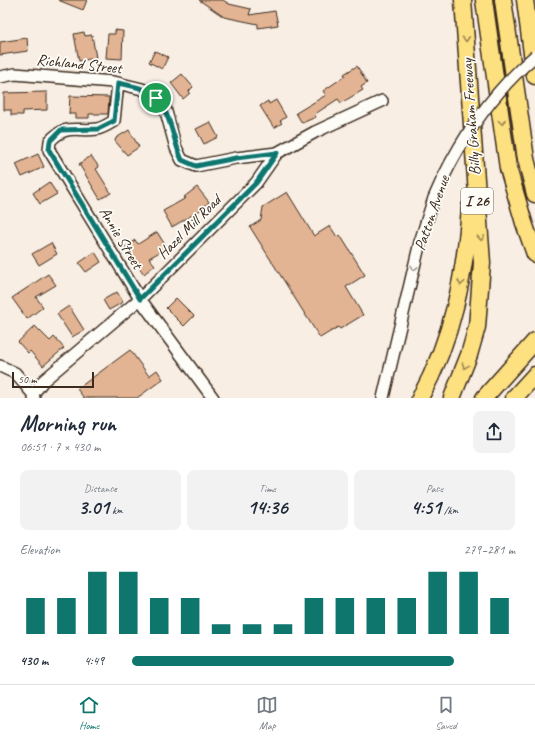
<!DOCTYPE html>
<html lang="en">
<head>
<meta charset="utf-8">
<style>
	body { margin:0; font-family:Caveat,sans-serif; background:#f2f2f3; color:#1f2937; height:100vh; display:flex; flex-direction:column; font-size:15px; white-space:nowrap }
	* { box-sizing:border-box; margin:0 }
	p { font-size:13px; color:#747a83 }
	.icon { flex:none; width:22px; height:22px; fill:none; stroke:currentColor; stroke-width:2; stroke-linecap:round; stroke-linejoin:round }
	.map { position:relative; height:398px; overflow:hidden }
	.drawer { display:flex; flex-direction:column; background:#fff; flex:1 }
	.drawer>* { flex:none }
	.scale { position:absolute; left:12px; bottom:10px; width:82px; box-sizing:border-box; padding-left:4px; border:2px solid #3b2a1e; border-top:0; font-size:11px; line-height:14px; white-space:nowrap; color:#3b2a1e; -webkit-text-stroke:3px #fdfcf7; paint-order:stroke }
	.pin { position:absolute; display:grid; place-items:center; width:34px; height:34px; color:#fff; margin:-17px; border:2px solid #fff; border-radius:50%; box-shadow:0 1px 4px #0007 }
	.round { display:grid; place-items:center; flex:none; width:42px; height:42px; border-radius:8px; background:#f2f2f3 }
	.headline { display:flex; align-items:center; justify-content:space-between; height:68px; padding:0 20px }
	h1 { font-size:22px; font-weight:800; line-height:30px }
	.figures { display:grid; grid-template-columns:repeat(3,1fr); gap:6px; height:68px; padding:4px 20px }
	.figures div { display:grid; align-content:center; border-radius:8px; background:#f2f2f3; text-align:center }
	.figures b { font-size:20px; font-weight:800 }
	.figures small { font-size:11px; font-weight:400 }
	.figures p { font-size:11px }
	.chart { height:112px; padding:8px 20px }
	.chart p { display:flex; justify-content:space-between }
	.chart svg { width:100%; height:72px; margin-top:4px; stroke:#0f766e; stroke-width:6 }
	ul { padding:0 20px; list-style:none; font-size:13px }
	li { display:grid; grid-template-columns:64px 48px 1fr; align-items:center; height:30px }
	li i { height:10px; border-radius:5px; background:#0f766e }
	.dock { display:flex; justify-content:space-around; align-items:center; height:56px; border-top:1px solid #e0e1e3; background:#fff; font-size:11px; color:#747a83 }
	.dock a { display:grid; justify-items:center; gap:2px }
	.dock .current { color:#0f766e }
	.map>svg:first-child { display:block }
</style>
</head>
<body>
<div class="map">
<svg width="535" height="398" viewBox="0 0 535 398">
	<rect width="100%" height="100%" fill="#f8eee3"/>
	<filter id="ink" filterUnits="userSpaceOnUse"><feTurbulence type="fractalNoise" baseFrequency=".025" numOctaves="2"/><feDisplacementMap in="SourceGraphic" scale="8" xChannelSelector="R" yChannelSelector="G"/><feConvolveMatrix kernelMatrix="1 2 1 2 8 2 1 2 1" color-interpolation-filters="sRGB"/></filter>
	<g filter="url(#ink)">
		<path fill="#e3b493" stroke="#3b2a1e" d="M58,0H87L83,10Z
			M199,0H223L229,4L251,9L249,15L275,11L278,25L258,28V24L224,17Z
			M115,30L123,31L122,59L106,58L108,34H115Z
			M84,32L85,36L92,35L96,58L79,61L74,34Z
			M27,38L28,51L0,55V42Z
			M155,51L168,57L162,69L149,62Z
			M357,66L367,83L361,87L363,90L341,103L338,99L318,112L315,115L316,117L302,123L296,113L326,95L323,91L345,76L344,74Z
			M182,74L193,87L189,91L190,93L183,99L171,83Z
			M47,92V110L23,111V115H11V110H4V93Z
			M70,96L109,97L108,114H89V118H76V114H69Z
			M276,100L286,117L280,121L282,123L274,128L260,106L268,101L269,104Z
			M210,122L218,137L204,144L196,129Z
			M129,130L139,147L127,155L115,141L116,138Z
			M38,154L44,167L22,177L16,164Z
			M91,156L99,167L96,169L111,193L100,199L79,164Z
			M49,182L57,194L40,204L33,193Z
			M197,187L209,202L199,211L172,227L163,211L186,198L184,197Z
			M287,192L314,236L330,226L337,237L340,235L365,275L346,287L363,315L340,329L338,327L320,338L250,227L261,220L263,207Z
			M157,232L167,248L149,258L155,265L144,274L124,248L135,240L138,244Z
			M51,243L57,254L39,265L32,254Z
			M95,252L101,262L86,272L79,263Z
			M48,274L56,285L36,297L43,307L27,319L12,298Z
			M117,292L123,302L109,310L103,300Z
			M176,298L194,316L184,326L166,308Z
			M69,306L84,330L72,337L57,314Z
			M35,326L50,341L54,337L64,348L43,366L30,351L28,353L18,342Z
			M130,350L149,376L157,370L163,379L137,398H84L77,389Z"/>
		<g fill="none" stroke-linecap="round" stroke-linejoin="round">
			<g stroke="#3b2a1e" stroke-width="14">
				<path id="minor" d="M0,77L15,74L113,82L142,89L156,97L165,108L176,148L182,160L196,166L236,158L277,153
					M118,83L114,121C109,124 103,128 97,129C77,132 66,123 50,141L49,150L140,299L213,398
					M0,366L15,373L33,394
					M34,398L33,394L43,381L140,299L256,183L277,153L315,132L382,101
					M383,398L420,242L434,198L443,178"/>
			</g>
			<g stroke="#3b2a1e" stroke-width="19">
				<path id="highway" d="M484,0L508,168L524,223L535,254
					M503,0L526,159L535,194
					M525,0L535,76
					M420,398C453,338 465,274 470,207
					M452,398L469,355L477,327L482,263L463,0
					M484,398L535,341
					M514,398L535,375"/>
			</g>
			<use href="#minor" stroke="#fdfcf7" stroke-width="11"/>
			<use href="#highway" stroke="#fde080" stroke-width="16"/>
			<g stroke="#3b2a1e" stroke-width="14" stroke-linecap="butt">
				<path id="minor-bridge" d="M443,178C466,131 495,90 535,56"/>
			</g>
			<use href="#minor-bridge" stroke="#fdfcf7" stroke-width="11"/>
		</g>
		<defs><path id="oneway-chevron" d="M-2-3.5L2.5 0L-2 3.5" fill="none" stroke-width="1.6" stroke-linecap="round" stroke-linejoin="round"/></defs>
		<g stroke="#9c854f">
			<use href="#oneway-chevron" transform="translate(466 39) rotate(87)"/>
			<use href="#oneway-chevron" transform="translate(502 122) rotate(82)"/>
			<use href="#oneway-chevron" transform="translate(481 238) rotate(87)"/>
			<use href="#oneway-chevron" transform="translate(461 283) rotate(101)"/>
			<use href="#oneway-chevron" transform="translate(465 366) rotate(110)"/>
		</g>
		<use stroke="#9c938a" href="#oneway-chevron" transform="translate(414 268) rotate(103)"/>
	</g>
	<g fill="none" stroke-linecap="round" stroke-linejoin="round" filter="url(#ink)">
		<g stroke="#fff" stroke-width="8">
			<path id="route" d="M118,83C126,85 135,86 142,89C172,102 170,134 182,160L196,166L236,158L277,153L256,183L140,299L49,150L50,141L61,130L98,129L114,121Z"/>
		</g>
		<use href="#route" stroke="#0f766e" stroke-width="5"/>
	</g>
	<g text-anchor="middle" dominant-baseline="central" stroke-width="3.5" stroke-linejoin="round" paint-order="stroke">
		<rect fill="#fdfcf7" stroke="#75695f" stroke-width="1" x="461" y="188" width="32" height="26" rx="3"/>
		<g font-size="15" font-weight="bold" fill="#3b2a1e">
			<text x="477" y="201">I 26</text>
		</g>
		<g font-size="16" fill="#3b2a1e" stroke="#fdfcf7">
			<text transform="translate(79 64) rotate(6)">Richland Street</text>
			<text transform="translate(471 117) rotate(-94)">Billy Graham Freeway</text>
			<text transform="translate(432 213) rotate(-71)">Patton Avenue</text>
			<text transform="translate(189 227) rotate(-45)">Hazel Mill Road</text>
			<text transform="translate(121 238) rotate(59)">Annie Street</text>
		</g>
	</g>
</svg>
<div class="scale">50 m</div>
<div class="pin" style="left:156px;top:98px;background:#1e9e55"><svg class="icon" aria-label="arrive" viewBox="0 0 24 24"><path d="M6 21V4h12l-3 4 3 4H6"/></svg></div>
</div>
<section class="drawer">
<div class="headline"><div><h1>Morning run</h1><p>06:51 · 7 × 430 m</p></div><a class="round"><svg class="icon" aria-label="share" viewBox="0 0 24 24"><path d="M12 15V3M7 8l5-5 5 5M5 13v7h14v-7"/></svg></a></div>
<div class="figures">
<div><p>Distance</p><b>3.01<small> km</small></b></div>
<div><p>Time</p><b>14:36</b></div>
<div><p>Pace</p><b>4:51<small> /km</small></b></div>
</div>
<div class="chart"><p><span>Elevation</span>279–281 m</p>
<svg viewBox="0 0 160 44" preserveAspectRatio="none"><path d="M5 44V22M15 44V22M25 44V6M35 44V6M45 44V22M55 44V22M65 44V38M75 44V38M85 44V38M95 44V22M105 44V22M115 44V22M125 44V22M135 44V6M145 44V6M155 44V22"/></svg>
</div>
<ul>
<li><b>430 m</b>4:49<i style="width:84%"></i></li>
</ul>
</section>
<nav class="dock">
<a class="current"><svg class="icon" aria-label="home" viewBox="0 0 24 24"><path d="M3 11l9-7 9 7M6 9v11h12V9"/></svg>Home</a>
<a><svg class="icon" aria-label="map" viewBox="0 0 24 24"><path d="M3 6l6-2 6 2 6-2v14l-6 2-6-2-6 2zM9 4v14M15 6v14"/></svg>Map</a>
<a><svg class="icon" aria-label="saved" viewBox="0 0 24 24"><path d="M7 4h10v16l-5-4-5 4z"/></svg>Saved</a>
</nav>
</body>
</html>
